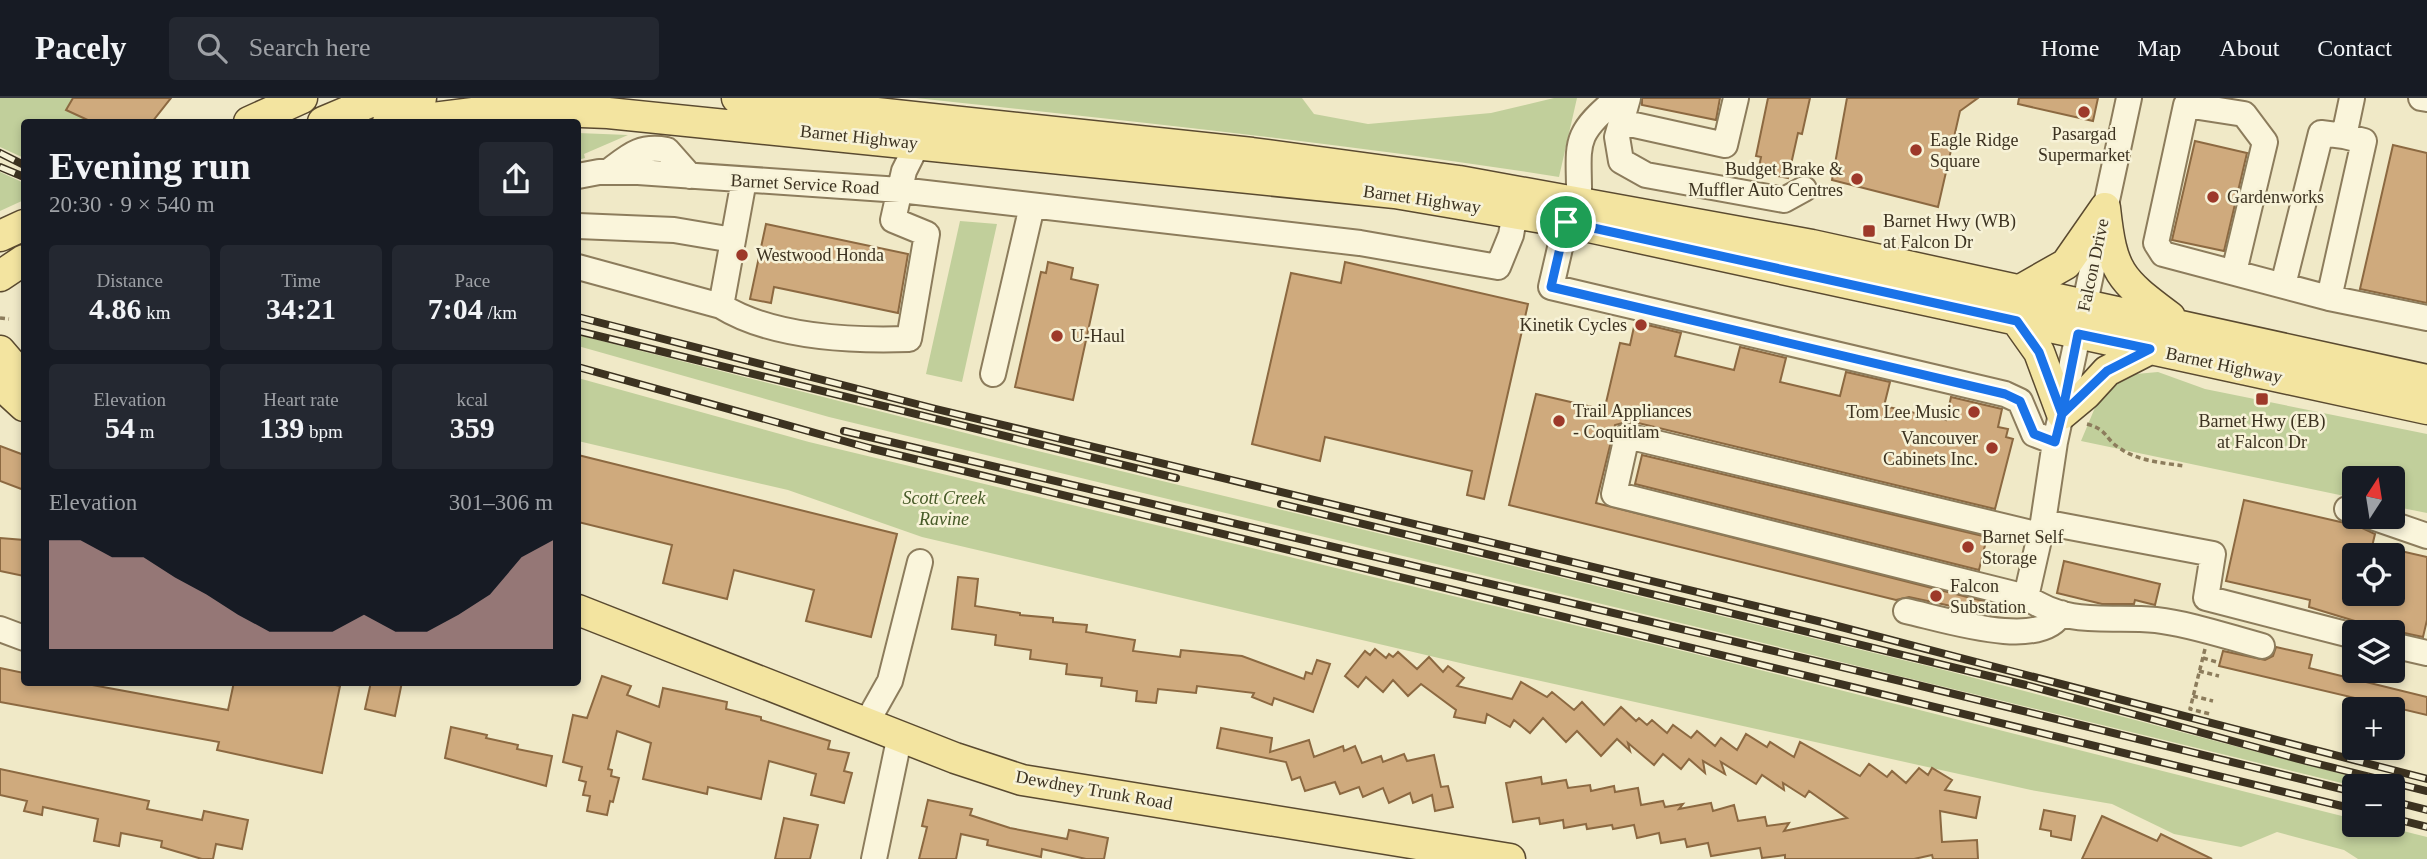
<!DOCTYPE html>
<html lang="en">
<head>
<meta charset="utf-8">
<style>
	body { margin:0; font-family:Georgia,serif; background:#242831; color:#f1f3f6; height:100vh; display:flex; flex-direction:column; font-size:26px; white-space:nowrap }
	* { box-sizing:border-box; margin:0 }
	p { font-size:23px; color:#9ea1a6 }
	.icon { flex:none; width:38px; height:38px; fill:none; stroke:currentColor; stroke-width:2; stroke-linecap:round; stroke-linejoin:round }
	.map { position:relative; flex:1; overflow:hidden }
	.drawer { position:absolute; left:21px; top:21px; width:560px; height:567px; display:flex; flex-direction:column; background:#171b24; border-radius:7px; box-shadow:0 4px 10px #0003 }
	.drawer>* { flex:none }
	.needle { width:46px; rotate:12deg }
	.fabs { position:absolute; left:2342px; top:368px; display:grid; gap:14px }
	.fabs a { display:grid; place-items:center; width:63px; height:63px; border-radius:7px; background:#171b24; box-shadow:0 4px 10px #0003; font-size:35px }
	.pin { position:absolute; display:grid; place-items:center; width:60px; height:60px; color:#fff; margin:-30px; border:4px solid #fff; border-radius:50%; box-shadow:0 2px 7px #0007 }
	.round { display:grid; place-items:center; flex:none; width:74px; height:74px; border-radius:7px; background:#242831 }
	.overview { display:flex; align-items:center; justify-content:space-between; height:119px; padding:0 28px }
	h1 { font-size:38px; font-weight:800; line-height:52px }
	.metrics { display:grid; grid-template-columns:repeat(3,1fr); gap:10px; height:119px; padding:7px 28px }
	.metrics div { display:grid; align-content:center; border-radius:7px; background:#242831; text-align:center }
	.metrics b { font-size:30px; font-weight:800 }
	.metrics small { font-size:19px; font-weight:400 }
	.metrics p { font-size:19px }
	.chart { height:196px; padding:14px 28px }
	.chart p { display:flex; justify-content:space-between }
	.chart svg { width:100%; height:126px; margin-top:7px; fill:#cb9f9a; opacity:.7 }
	header { display:flex; align-items:center; gap:42px; box-sizing:border-box; height:98px; padding:0 35px; background:#171b24; border-bottom:2px solid #363941 }
	header strong { font-size:33px }
	nav { display:flex; gap:38px; margin-inline-start:auto; font-size:24px }
	.search { width:490px; height:63px; background:#242831; display:flex; align-items:center; gap:18px; box-sizing:border-box; padding:0 24px; border-radius:7px; color:#9ea1a6; font-size:26px }
	.map>svg:first-child { display:block }
</style>
</head>
<body>
<header>
<strong>Pacely</strong>
<div class="search"><svg class="icon" aria-label="search" viewBox="0 0 24 24"><circle cx="10" cy="10" r="6"/><path d="M15 15l6 6"/></svg>Search here</div>
<nav><a>Home</a><a>Map</a><a>About</a><a>Contact</a></nav>
</header>
<div class="map">
<svg width="2427" height="761" viewBox="0 0 2427 761">
	<rect width="100%" height="100%" fill="#f0e9c7"/>
	<path fill="#c1cf9b" d="M0,0H73L66,12L92,24H24V60L0,49Z
		M916,0H1302L1314,16L1368,26L1491,15L1554,0H1577L1559,79C1345,45 1131,23 916,0Z
		M578,35L628,37L584,56L585,60L578,62Z
		M0,74L24,85V102L0,113Z
		M960,123L997,126L962,284L926,276Z
		M578,237L1001,344L1940,571L2388,688H2354L829,319L578,248Z
		M2158,274L2205,291L2427,336V415L2392,408V380H2354V400L2081,343L2099,300L2125,277Z
		M578,280L809,344L1716,561L2354,721V726H2375L2427,739V761H2358L2344,752L2277,734L2241,749L2174,736L2112,706L2031,692L1473,568L922,439L788,392L578,343Z"/>
	<path fill="#cfaa7d" stroke="#8c6941" stroke-width="2" d="M73,0H171L152,24H92L66,12Z
		M1642,0H1720L1716,22L1642,7Z
		M1768,0H1810L1802,36L1798,35L1788,80L1758,74L1761,59L1756,58Z
		M1847,0H1978L1960,13L1938,109L1832,82Z
		M2019,0H2098L2093,23L2018,6Z
		M2195,43L2247,55L2224,153L2172,142Z
		M2393,47L2427,55V205L2360,191Z
		M766,126L908,156L898,215L774,189L771,205L750,201Z
		M1048,164L1073,170L1071,181L1098,187L1073,302L1015,289L1041,174L1046,175Z
		M1345,164L1528,206L1484,401L1467,397L1472,373L1325,339L1320,363L1252,346L1291,175L1341,185Z
		M1635,224L1681,235L1675,258L1734,272L1740,249L1786,260L1780,284L1840,298L1846,274L1890,284L1884,308L1946,322L1951,299L2002,311L1998,329L2008,331L2006,339L2013,341L1995,411L1630,323L1615,327L1596,405L1987,504L1984,515L1909,499L1896,502L1509,407L1536,296L1601,311V306L1605,309L1620,245L1630,247Z
		M0,348L24,357V392L0,383Z
		M578,357L897,436L871,539L806,523L814,492L734,472L727,501L663,485L672,447L578,424Z
		M1642,357L1987,439L1979,472L1635,386Z
		M2244,402L2358,428L2375,436L2370,457H2354V495H2392V451L2427,459V522L2423,539L2395,533L2367,531L2358,524L2309,509L2310,502L2226,483Z
		M0,440L24,442V478L0,473Z
		M2064,463L2160,486L2155,507L2135,502L2134,506H2102L2057,495Z
		M958,479L978,481L975,508L1020,515V517L1053,520V524L1087,527L1086,534L1135,542L1133,553L1180,559L1181,552L1242,558L1304,581L1306,574L1312,576L1317,562L1330,566L1313,614L1274,600L1272,607L1252,599L1254,595L1197,588L1196,595L1158,591L1156,605L1136,603L1137,593L1101,588L1102,580L1066,576L1067,566L1030,561L1031,552L995,547L996,537L952,531Z
		M2276,549L2312,557L2309,570L2427,599V617L2219,568L2223,553L2265,562L2273,558Z
		M1375,551L1386,560L1389,556L1393,559L1398,554L1417,571L1429,559L1443,574L1448,568L1464,580L1457,588L1512,601L1521,584L1547,599L1552,594L1574,612L1582,604L1604,627L1621,609L1636,623L1639,620L1647,627L1652,622L1667,635L1673,627L1691,640L1697,633L1715,648L1721,640L1737,652L1746,636L1767,649L1770,644L1794,659L1800,644L1860,678L1869,666L1887,679L1892,673L1906,685L1919,670L1928,677L1932,670L1952,682L1945,692L1980,699L1976,720L1940,713L1942,744L1977,742L1978,761H1933L1932,757L1914,761H1785V757L1762,760L1760,750L1711,758L1708,745L1687,749L1685,741L1661,745L1659,735L1637,740L1634,727L1613,731L1612,727L1587,731L1586,726L1564,730L1563,722L1540,726L1539,720L1513,724L1506,685L1541,679L1542,686L1566,682L1568,690L1590,687L1591,693L1614,688L1615,694L1638,690L1641,707L1663,703L1665,709L1683,706L1679,711L1711,705L1713,713L1734,707L1738,723L1765,719L1767,728L1789,725L1784,733L1847,720L1809,693L1805,699L1783,685L1784,692L1762,677L1756,686L1721,664L1725,676L1703,663L1705,675L1689,661L1681,671L1663,656L1654,667L1628,645L1630,653L1617,641L1601,658L1577,633L1566,644L1543,620L1530,635L1514,622L1510,629L1487,616L1485,625L1454,619L1456,612L1421,586L1408,598L1393,582L1383,594L1366,579L1358,589L1345,578L1365,553L1370,557Z
		M0,570L24,575V584H76L228,612L234,584H322L340,588L322,675L217,652L219,644L0,604Z
		M602,578L631,588L627,597L659,609L663,590L727,604L726,611L761,619V622L830,643L828,651L849,655L844,673L852,675L844,705L811,697L816,676L769,663L761,701L708,689L707,696L643,681L651,645L617,633L608,671L612,672L611,678L619,680L613,704L610,703L607,717L587,713L590,698L583,697L586,684L579,682L582,669L563,664L573,617L587,620Z
		M371,584H402L395,618L365,611Z
		M451,629L487,637L486,640L518,647L517,651L552,658L546,688L445,660Z
		M1221,630L1272,640L1270,654L1309,642L1314,659L1343,648L1344,653L1355,648L1362,665L1381,658L1383,664L1404,656L1407,663L1434,657L1441,689L1448,688L1453,709L1435,713L1432,697L1413,705L1410,695L1389,705L1383,690L1363,699L1359,689L1340,696L1335,684L1305,693L1300,679L1292,682L1286,664L1217,650Z
		M0,671L149,703L147,711L202,722L204,713L248,722L242,751L216,746L213,761H202L161,749L162,743L121,735L119,748L94,743L98,721L43,709L42,717L24,713L27,703L0,697Z
		M928,702L972,711L970,717L1010,730L1067,741L1069,732L1108,740L1104,761H1086L1042,751L1041,759L987,747L988,742L961,736L956,761H919L927,729L922,728Z
		M2044,712L2075,718L2071,742L2051,738V733L2040,731Z
		M2102,718L2157,743L2161,736L2212,761H2082Z
		M784,720L818,727L810,761H775Z"/>
	<g fill="none" stroke-linecap="round" stroke-linejoin="round">
		<g stroke="#8c7c5c" stroke-width="28">
			<path id="minor" d="M1628,0L1617,39L1621,63L1646,77L1784,102L1804,91
				M2421,0L2427,1
				M1621,24L1725,47L1736,0
				M608,74C629,58 639,47 667,52L690,78
				M578,78L599,74H638L900,92L1360,145L1498,169L1511,137L1515,115
				M1579,104C1580,47 1569,39 1618,0
				M1566,124L1551,189L2005,296L2020,303L2034,336L2055,344
				M578,128L674,132L733,142
				M578,169L721,208C773,240 850,243 909,241L927,136L893,122L904,73L918,45
				M2234,174L2265,44L2244,16L2186,7L2156,145L2163,156L2329,200L2427,220
				M2283,187L2321,35L2344,38
				M2329,200L2364,43L2344,38L2352,0
				M721,208L744,82
				M993,276L1032,108
				M2347,411L2354,413
				M2369,418L2427,438
				M2043,424L2213,456L2206,500L2354,538
				M2040,437L1627,338L1614,396L2026,499C2072,530 2107,517 2156,522C2191,526 2228,539 2262,548
				M2026,499L2043,424L2055,344L2129,0
				M1906,513C1940,520 2041,554 2061,515
				M0,531L24,540
				M2392,547L2427,555
				M867,624L890,583L920,464
				M874,761L900,637"/>
		</g>
		<g stroke="#5a4a30" stroke-width="33">
			<path id="major" d="M737,0L1252,55L1459,83L1812,147L2427,282
				M249,24L302,0
				M323,24L380,0
				M388,24C392,5 403,3 421,0
				M401,24L504,11L608,15L1395,95L1566,124L2427,311
				M2105,110C2112,174 2119,181 2170,219
				M0,138L24,127
				M0,178L24,162
				M2022,191L2066,166L2105,110
				M2017,223L2039,254L2062,316L2086,296L2107,273L2150,251
				M0,253L24,281
				M0,286L24,308
				M578,512L955,660L1022,682L1510,761"/>
		</g>
		<path stroke="#8c7c5c" stroke-width="3.5" stroke-dasharray="5 3.5" stroke-linecap="butt" d="M0,220L9,221
			M2087,326C2109,332 2104,341 2121,351C2138,363 2164,365 2184,368
			M2205,551L2190,611L2210,616
			M2203,560L2217,564
			M2199,573L2219,578
			M2193,598L2213,603"/>
		<use href="#minor" stroke="#faf5db" stroke-width="24"/>
		<use href="#major" stroke="#f3e4a0" stroke-width="30"/>
		<g stroke="#3c3220" stroke-width="8">
			<path id="rail" d="M0,55L24,67
				M0,69L24,79
				M578,219L936,311L1822,524L2427,681
				M578,233L1176,380
				M578,269L869,350L2354,711
				M844,333L1909,585L2354,694
				M1281,406L2026,587L2306,663L2427,693
				M2392,703L2427,712
				M2392,720L2427,729"/>
		</g>
		<use href="#rail" stroke="#f7f2d7" stroke-width="5" stroke-dasharray="16" stroke-linecap="butt"/>
	</g>
	<g fill="none" stroke-linecap="round" stroke-linejoin="round">
		<g stroke="#fff" stroke-width="14">
			<path id="route" d="M1566,124L2017,223L2039,254L2062,316L2078,236L2150,251L2107,273L2062,316L2055,344L2034,336L2020,303L2005,296L1551,189L1566,124"/>
		</g>
		<use href="#route" stroke="#1a73e8" stroke-width="9"/>
	</g>
	<g fill="#9d392a" stroke="#f7f2d7" stroke-width="2.5">
		<circle cx="2084" cy="14" r="7"/>
		<circle cx="1916" cy="52" r="7"/>
		<circle cx="1857" cy="81" r="7"/>
		<circle cx="2213" cy="99" r="7"/>
		<rect x="1862" y="126" width="14" height="14" rx="3.5"/>
		<circle cx="742" cy="157" r="7"/>
		<circle cx="1641" cy="227" r="7"/>
		<circle cx="1057" cy="238" r="7"/>
		<rect x="2255" y="294" width="14" height="14" rx="3.5"/>
		<circle cx="1974" cy="314" r="7"/>
		<circle cx="1559" cy="323" r="7"/>
		<circle cx="1992" cy="350" r="7"/>
		<circle cx="1968" cy="449" r="7"/>
		<circle cx="1936" cy="498" r="7"/>
	</g>
	<g text-anchor="middle" dominant-baseline="central" stroke-width="5" stroke-linejoin="round" paint-order="stroke">
		<g font-size="18" fill="#3c3220" stroke="#f7f2d7" text-anchor="start">
			<text x="2084" y="36" text-anchor="middle">Pasargad<tspan x="2084" dy="21">Supermarket</tspan></text>
			<text x="1930" y="42">Eagle Ridge<tspan x="1930" dy="21">Square</tspan></text>
			<text x="1843" y="71" text-anchor="end">Budget Brake &amp;<tspan x="1843" dy="21">Muffler Auto Centres</tspan></text>
			<text x="2227" y="99">Gardenworks</text>
			<text x="1883" y="123">Barnet Hwy (WB)<tspan x="1883" dy="21">at Falcon Dr</tspan></text>
			<text x="756" y="157">Westwood Honda</text>
			<text x="1627" y="227" text-anchor="end">Kinetik Cycles</text>
			<text x="1071" y="238">U-Haul</text>
			<text x="1573" y="313">Trail Appliances<tspan x="1573" dy="21">- Coquitlam</tspan></text>
			<text x="1960" y="314" text-anchor="end">Tom Lee Music</text>
			<text x="2262" y="323" text-anchor="middle">Barnet Hwy (EB)<tspan x="2262" dy="21">at Falcon Dr</tspan></text>
			<text x="1978" y="340" text-anchor="end">Vancouver<tspan x="1978" dy="21">Cabinets Inc.</tspan></text>
			<text x="1982" y="439">Barnet Self<tspan x="1982" dy="21">Storage</tspan></text>
			<text x="1950" y="488">Falcon<tspan x="1950" dy="21">Substation</tspan></text>
		</g>
		<g font-size="18" fill="#3c3220" stroke="#f7f2d7">
			<text transform="translate(859 39) rotate(6)">Barnet Highway</text>
			<text transform="translate(805 86) rotate(3)">Barnet Service Road</text>
			<text transform="translate(1422 101) rotate(8)">Barnet Highway</text>
			<text transform="translate(2093 167) rotate(-78)">Falcon Drive</text>
			<text transform="translate(2224 267) rotate(12)">Barnet Highway</text>
			<text transform="translate(1094 692) rotate(10)">Dewdney Trunk Road</text>
		</g>
		<g font-size="18" font-style="italic" fill="#455926" stroke="#f7f2d7">
			<text x="944" y="400">Scott Creek<tspan x="944" dy="21">Ravine</tspan></text>
		</g>
	</g>
</svg>
<div class="fabs">
<a><svg class="needle" viewBox="-14 -14 28 28"><path d="M0-13l5 13h-10z" fill="#e53935"/><path d="M0 13l5-13h-10z" fill="#9ea1a6"/></svg></a>
<a><svg class="icon" aria-label="locate" viewBox="0 0 24 24"><circle cx="12" cy="12" r="6"/><path d="M12 2v4M12 18v4M2 12h4M18 12h4"/></svg></a>
<a><svg class="icon" aria-label="layers" viewBox="0 0 24 24"><path d="M12 4l9 5-9 5-9-5zM3 14l9 5 9-5"/></svg></a>
<a>+</a>
<a>−</a>
</div>
<div class="pin" style="left:1566px;top:124px;background:#1e9e55"><svg class="icon" aria-label="arrive" viewBox="0 0 24 24"><path d="M6 21V4h12l-3 4 3 4H6"/></svg></div>
<section class="drawer">
<div class="overview"><div><h1>Evening run</h1><p>20:30 · 9 × 540 m</p></div><a class="round"><svg class="icon" aria-label="share" viewBox="0 0 24 24"><path d="M12 15V3M7 8l5-5 5 5M5 13v7h14v-7"/></svg></a></div>
<div class="metrics">
<div><p>Distance</p><b>4.86<small> km</small></b></div>
<div><p>Time</p><b>34:21</b></div>
<div><p>Pace</p><b>7:04<small> /km</small></b></div>
</div>
<div class="metrics">
<div><p>Elevation</p><b>54<small> m</small></b></div>
<div><p>Heart rate</p><b>139<small> bpm</small></b></div>
<div><p>kcal</p><b>359</b></div>
</div>
<div class="chart"><p><span>Elevation</span>301–306 m</p>
<svg viewBox="0 0 160 44" preserveAspectRatio="none"><path d="M0 44V6L10 6L20 12L30 12L40 19L50 25L60 32L70 38L80 38L90 38L100 32L110 38L120 38L130 32L140 25L150 12L160 6V44z"/></svg>
</div>
</section>
</div>
</body>
</html>
